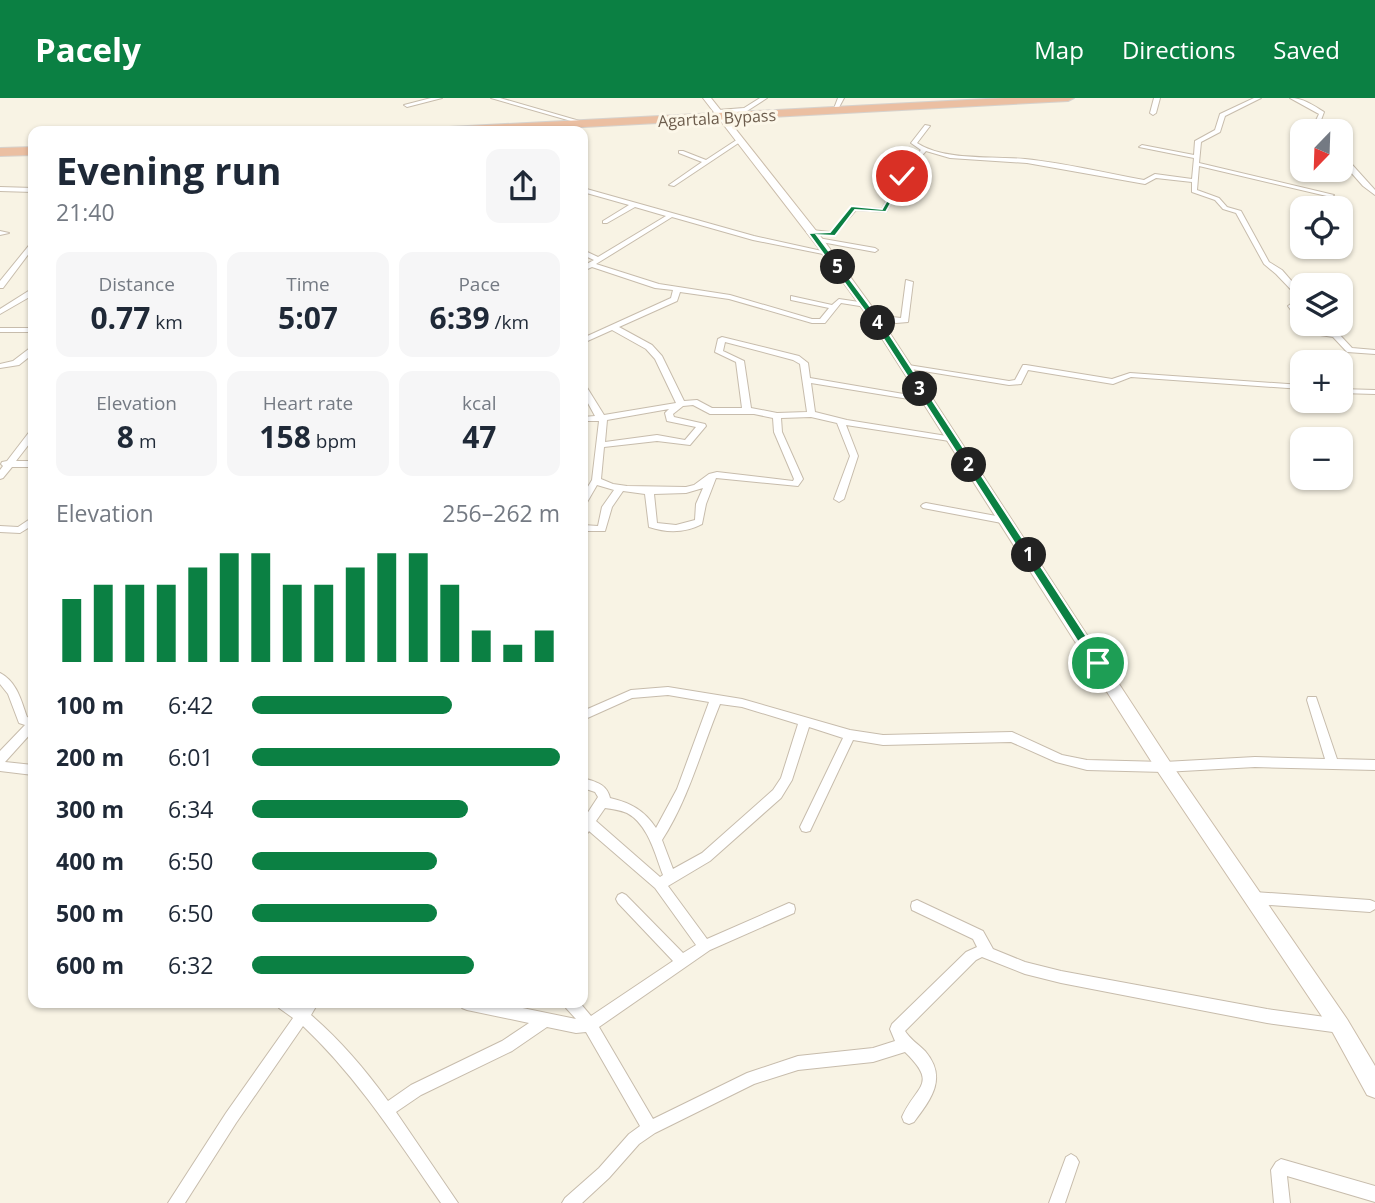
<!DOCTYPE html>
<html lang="en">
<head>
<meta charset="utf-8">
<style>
	body { margin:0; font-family:"Open Sans",sans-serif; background:#f6f6f7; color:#1f2937; height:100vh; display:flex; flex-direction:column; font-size:26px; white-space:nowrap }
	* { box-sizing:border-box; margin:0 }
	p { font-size:23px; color:#747a83 }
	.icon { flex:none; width:38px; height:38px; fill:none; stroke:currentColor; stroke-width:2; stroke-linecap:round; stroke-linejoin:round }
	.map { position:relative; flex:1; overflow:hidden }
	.panel { position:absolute; left:28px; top:28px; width:560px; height:882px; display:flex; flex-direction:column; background:#fff; border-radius:14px; box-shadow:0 2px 5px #0004 }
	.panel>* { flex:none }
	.needle { width:46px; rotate:203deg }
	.tools { position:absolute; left:1290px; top:21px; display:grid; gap:14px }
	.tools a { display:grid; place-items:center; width:63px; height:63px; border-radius:14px; background:#fff; box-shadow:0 2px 5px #0004; font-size:35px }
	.pin { position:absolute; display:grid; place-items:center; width:60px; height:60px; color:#fff; margin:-30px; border:4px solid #fff; border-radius:50%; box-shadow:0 2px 7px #0007 }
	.km { position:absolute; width:35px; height:35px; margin:-18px; border-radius:50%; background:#222; color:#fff; font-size:19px; line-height:35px; text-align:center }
	.round { display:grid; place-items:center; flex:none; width:74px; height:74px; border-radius:14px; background:#f6f6f7 }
	.headline { display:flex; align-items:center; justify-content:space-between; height:119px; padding:0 28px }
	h1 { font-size:38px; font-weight:700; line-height:52px }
	.figures { display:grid; grid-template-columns:repeat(3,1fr); gap:10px; height:119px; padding:7px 28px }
	.figures div { display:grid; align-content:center; border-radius:14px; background:#f6f6f7; text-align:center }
	.figures b { font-size:30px; font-weight:700 }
	.figures small { font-size:19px; font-weight:400 }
	.figures p { font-size:19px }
	.chart { height:196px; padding:14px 28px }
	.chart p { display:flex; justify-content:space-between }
	.chart svg { width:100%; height:126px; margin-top:7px; stroke:#0b8043; stroke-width:6 }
	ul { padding:0 28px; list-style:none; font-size:23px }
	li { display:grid; grid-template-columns:112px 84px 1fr; align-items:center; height:52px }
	li i { height:18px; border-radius:9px; background:#0b8043 }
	header { display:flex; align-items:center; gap:42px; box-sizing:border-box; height:98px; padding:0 35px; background:#0b8043; color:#fff }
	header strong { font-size:33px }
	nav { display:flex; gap:38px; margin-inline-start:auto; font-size:24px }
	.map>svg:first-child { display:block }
</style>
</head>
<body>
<header>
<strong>Pacely</strong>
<nav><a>Map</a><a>Directions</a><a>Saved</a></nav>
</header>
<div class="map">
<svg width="1375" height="1105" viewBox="0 0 1375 1105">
	<rect width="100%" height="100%" fill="#f8f3e4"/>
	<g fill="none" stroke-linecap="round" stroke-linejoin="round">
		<g stroke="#c7bcac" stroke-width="2">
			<path id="street" d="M431,0H442L407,9L404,7Z
				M491,0H500L590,26L585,27Z
				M760,0H767L747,13L718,16L715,14L718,12L744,10Z
				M838,0H844L837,13H833Z
				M1154,0H1160L1156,15L1153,17L1150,15Z
				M1254,0H1261L1225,18L1220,34L1201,44L1199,65L1334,97L1331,99L1199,68L1197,92L1219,100L1227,109L1241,113L1269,164L1282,172L1302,195V205L1296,209L1302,216V223H1299L1288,208L1299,200L1276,176L1264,166L1236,115L1223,111L1215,102L1192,94V84L1156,80L1145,86L1027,65L950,60L926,53L910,71L886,114L856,112L834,137L812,136L809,134L812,132L830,134L852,109L882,111L904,70L910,63L883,56L886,54L913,60L921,52L911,45L925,27L930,28L917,45C945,63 992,58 1025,61C1065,65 1105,75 1144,82L1155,76L1192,81L1194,60L1139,49L1142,47L1194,57L1195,43L1215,32L1220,16Z
				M1290,0C1303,0 1313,7 1324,14L1317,33H1311L1319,16Z
				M563,26L566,28L565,29L555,33H547Z
				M738,41L741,43L740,44L674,88L669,87L702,64L679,55V53H683L706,62Z
				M1340,56L1347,61L1375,92V97L1363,88L1340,62Z
				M0,89L33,90V94L0,93Z
				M583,90L754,138L831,155L828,157L753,142L672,119L596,166L659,186L730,197L812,221H820L829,210L791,202V198L832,207L839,201L866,205L870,207L866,209L841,205L825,225H812L729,201L680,194L677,203L619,229L652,247L662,258L684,303L697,302L712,310H742L736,264L715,254L718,241L722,239L799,258L808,265L810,280L927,300L931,302L927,304L811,285L815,314L847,322L953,339L957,342L956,344L846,327L858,358L844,401L839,404L834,401L850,358L837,325L811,319L781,320L782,334L803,381L798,388L716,380L706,406L702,426C685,435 667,435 649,429L645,396L623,393L612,409L605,433H583V427L598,428L602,409L614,392L597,387L586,406L583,407V397L592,382L599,323H583V319L595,318L583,296V288H586L604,317L676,305L655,261L646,251L612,232L583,245V240L671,200L673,192L655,190L592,169L583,173V168L594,162L583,157V152L598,159L666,118L635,109L607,125H603V123L629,107L583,94ZM725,244L793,262L800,266L807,314L777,315L751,310L744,263L723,253ZM693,307L710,316H754L773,320L774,334L794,381L793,383L717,374L709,376L694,387L686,389L627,388L613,386L601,381L604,349L657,343L690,347L706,328L705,326L674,319L673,316L683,308ZM669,311L665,315L667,323L696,329L685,342L657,337L605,344L607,322ZM703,390L696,406L695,422L676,427L657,425L654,396L686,395Z
				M0,133L9,135L0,137Z
				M818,140L875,150L878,152L875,154L816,143V141Z
				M33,144V150L3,190H0V183L31,145Z
				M906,182L913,184L908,224L896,225L871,221L870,219L874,217L901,220Z
				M30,192H33V197L0,216V211Z
				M1303,226H1311L1319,232L1338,235L1352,250L1375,252V256L1347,254L1333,239L1314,236Z
				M0,230H33V234H0Z
				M30,250H33V256L19,267L0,270V266L13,263Z
				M902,266L1009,283L1015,282L1023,267H1026L1112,281L1130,275L1302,287V291L1131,279L1113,286L1028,272L1021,286L1009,287L905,270H902Z
				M1340,291L1375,292V296L1340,295Z
				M33,332V341L16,363H33V369H12L3,380L0,381V372L3,368L1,366L2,364L7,363L30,333Z
				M926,405L1007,420L1012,423L1007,426L923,410L921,408L923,406Z
				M33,419V427L20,435L0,434V428L18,429Z
				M0,575C17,584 21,602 27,619L33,621V633L5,664L33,667V677L0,673V653L25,627L19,625L8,596L0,586Z
				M668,589L742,601L850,632L883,637L1012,634L1062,657L1087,662L1164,664L1255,659L1325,661L1307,602L1308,599H1316L1317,602L1337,661L1375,662V672L1255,669L1164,674L1087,672L1056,664L1011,644L883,647L853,642L810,733L806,734L802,733L800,729L843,640L809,629L792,682L781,700L710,763L668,788L707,841L789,805L794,807L795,811L794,815L710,852L599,929L653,1021L747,975L798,958L873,950L895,943L890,931L892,926L966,854L977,849L973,841L912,812L911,808L912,804L917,802L983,833L993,851L1025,864L1061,873L1267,911L1340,921L1345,923L1347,928L1345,933L1340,935L1267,925L1061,885L1025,876L982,859L976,862L905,933C910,941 918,946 925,953C948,980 931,1001 914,1024L909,1026L904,1024L902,1019C916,987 939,987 905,954L873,964L798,972L754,986L655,1035L639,1046L609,1080L582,1105H562L565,1100L599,1070L629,1036L640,1028L586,934L576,935L547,929L512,953L421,997L396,1014L458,1105H441C398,1043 358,980 303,928L236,1025L185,1105H168L226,1015L293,920L279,910L277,905H295L300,909L303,905H318L311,917C340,942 365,971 388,1003L411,987L502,943L529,925L467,912L462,910L460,905H498L576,921L566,910L564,905H580L591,918L673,863L618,805L616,801L618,797L622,795L626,797L683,855L696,847L655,790L589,733L587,736L583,737V722L598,699L595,694L583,690V680C596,684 607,686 610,700C631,705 644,712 656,730L677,691L709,604L668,597L632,600L583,622V613L631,592ZM720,606L742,609L798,626L781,680L773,692L702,755L673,771L662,742C689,700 701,652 720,606ZM605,710C612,711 620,712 627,715C648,726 655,756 663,777L660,779L596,723Z
				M1254,794L1370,802L1375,804V811L1370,814L1254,806L1250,804L1248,800L1250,796Z
				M1071,1056L1076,1059L1079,1064L1065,1105H1049L1066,1059Z
				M1281,1061L1375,1088V1104L1287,1078L1290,1105H1274L1271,1072L1276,1064Z"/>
		</g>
		<g stroke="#cbbdab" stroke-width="2">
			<path id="secondary" d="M703,0H711L825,144L878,217L1170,664L1347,921L1375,968V1000L1367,997L1333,935L1158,674L869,220L817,148Z"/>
		</g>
		<g stroke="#d6d2cd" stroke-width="2">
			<path id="highway" d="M1005,0H1074L1068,3L510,33H443L449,29Z
				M33,49V57L0,58V50Z"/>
		</g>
		<use href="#street" fill="#fff" fill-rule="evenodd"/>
		<use href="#secondary" fill="#fff" fill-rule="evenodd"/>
		<use href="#highway" fill="#ebbfa2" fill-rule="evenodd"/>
	</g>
	<path fill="#0b8043" stroke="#fff" stroke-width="2" d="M902,76L906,78L886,114L855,112L835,138L817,137L878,219L1102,562V569H1094L870,220L808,135L830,134L851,108L882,111Z"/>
	<g text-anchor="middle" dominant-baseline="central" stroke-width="6" stroke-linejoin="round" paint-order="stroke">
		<g font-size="16" fill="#6d5d4d" stroke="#fcf7e9">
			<text transform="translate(717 20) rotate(-3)">Agartala Bypass</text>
		</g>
	</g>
</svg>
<div class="tools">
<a><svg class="needle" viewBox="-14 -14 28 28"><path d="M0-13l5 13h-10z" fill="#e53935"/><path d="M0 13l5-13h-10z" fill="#747a83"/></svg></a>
<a><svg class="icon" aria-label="locate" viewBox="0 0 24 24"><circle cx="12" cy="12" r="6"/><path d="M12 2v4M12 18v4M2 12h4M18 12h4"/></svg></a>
<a><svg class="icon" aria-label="layers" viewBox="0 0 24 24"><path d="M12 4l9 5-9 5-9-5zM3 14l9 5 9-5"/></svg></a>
<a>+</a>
<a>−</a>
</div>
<div class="pin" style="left:1098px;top:565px;background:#1e9e55"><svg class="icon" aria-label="arrive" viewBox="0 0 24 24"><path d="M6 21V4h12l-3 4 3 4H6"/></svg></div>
<div class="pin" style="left:902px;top:78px;background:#d93025"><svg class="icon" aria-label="check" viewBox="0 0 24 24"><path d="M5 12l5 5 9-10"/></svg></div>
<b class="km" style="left:1029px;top:457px">1</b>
<b class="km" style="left:969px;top:367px">2</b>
<b class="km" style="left:920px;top:291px">3</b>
<b class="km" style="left:878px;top:225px">4</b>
<b class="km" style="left:838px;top:169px">5</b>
<section class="panel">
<div class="headline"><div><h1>Evening run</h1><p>21:40</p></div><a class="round"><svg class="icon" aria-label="share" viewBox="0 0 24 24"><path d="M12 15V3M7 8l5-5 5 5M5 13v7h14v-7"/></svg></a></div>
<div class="figures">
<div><p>Distance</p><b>0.77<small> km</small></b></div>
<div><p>Time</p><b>5:07</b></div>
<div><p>Pace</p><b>6:39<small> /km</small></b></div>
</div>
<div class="figures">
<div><p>Elevation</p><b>8<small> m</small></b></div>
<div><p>Heart rate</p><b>158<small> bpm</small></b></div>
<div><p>kcal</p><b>47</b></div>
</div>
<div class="chart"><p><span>Elevation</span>256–262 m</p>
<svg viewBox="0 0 160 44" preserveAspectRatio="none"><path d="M5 44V22M15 44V17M25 44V17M35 44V17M45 44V11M55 44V6M65 44V6M75 44V17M85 44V17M95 44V11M105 44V6M115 44V6M125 44V17M135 44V33M145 44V38M155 44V33"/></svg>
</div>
<ul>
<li><b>100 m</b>6:42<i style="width:65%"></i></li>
<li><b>200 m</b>6:01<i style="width:100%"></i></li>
<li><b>300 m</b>6:34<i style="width:70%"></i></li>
<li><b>400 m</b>6:50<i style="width:60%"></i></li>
<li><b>500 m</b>6:50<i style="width:60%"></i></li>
<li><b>600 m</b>6:32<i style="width:72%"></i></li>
</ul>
</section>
</div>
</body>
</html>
